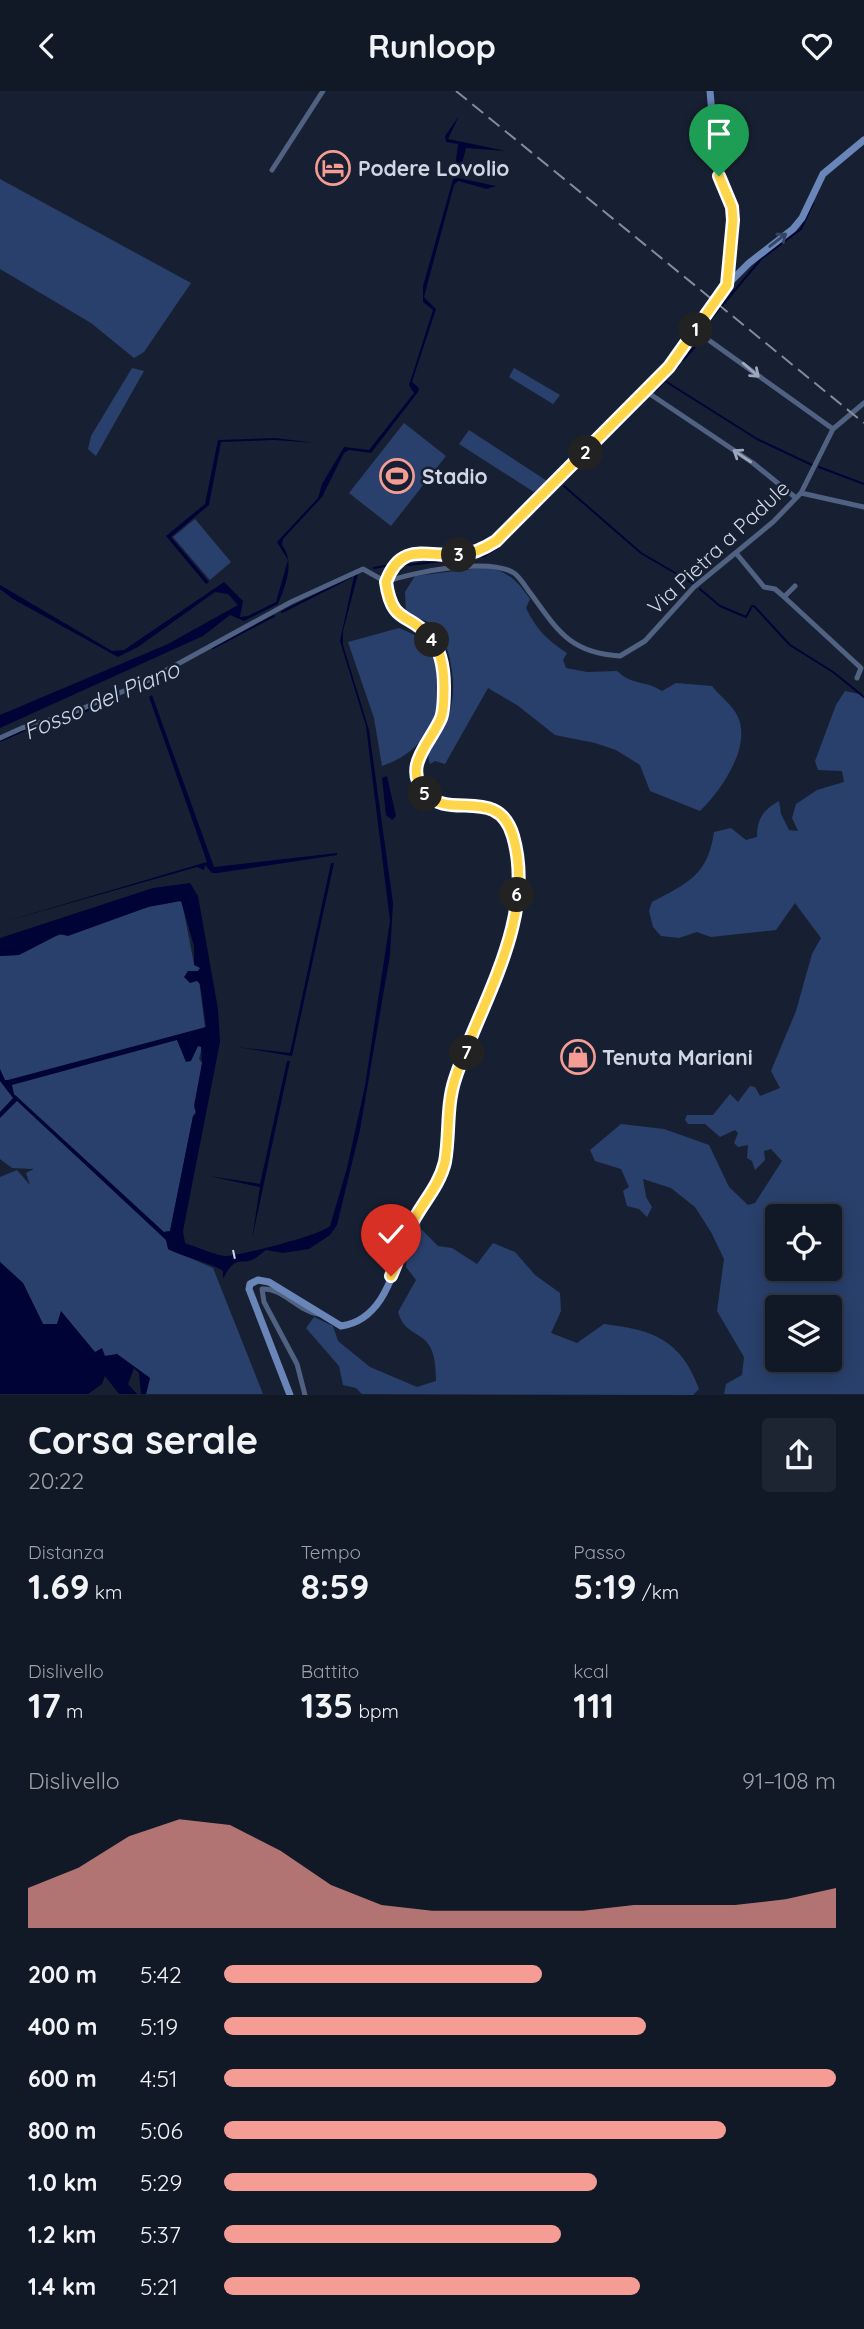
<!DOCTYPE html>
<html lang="it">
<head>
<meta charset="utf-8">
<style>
	body { margin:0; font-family:Quicksand,sans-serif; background:#1e2532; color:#f1f3f6; height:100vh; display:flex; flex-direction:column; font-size:26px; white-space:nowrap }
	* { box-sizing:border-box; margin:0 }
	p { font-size:23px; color:#9ca0a7 }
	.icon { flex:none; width:38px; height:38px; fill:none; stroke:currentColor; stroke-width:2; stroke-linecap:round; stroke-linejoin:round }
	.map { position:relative; height:1304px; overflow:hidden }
	.drawer { display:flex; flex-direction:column; background:#111826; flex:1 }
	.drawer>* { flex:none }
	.fabs { position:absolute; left:765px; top:1113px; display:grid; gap:14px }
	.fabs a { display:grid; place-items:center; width:77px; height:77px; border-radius:7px; background:#111826; box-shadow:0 4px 18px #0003,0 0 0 2px #303743; font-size:35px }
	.pin { position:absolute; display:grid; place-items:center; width:60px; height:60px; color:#fff; margin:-72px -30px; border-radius:50% 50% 50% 0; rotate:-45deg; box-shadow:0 0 7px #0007 }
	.pin .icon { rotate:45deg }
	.km { position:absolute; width:35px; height:35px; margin:-18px; border-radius:50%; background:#222; color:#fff; font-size:19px; line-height:35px; text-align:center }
	.round { display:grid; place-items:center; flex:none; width:74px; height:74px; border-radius:7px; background:#1e2532 }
	.overview { display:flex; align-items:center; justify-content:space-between; height:119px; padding:0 28px }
	h1 { font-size:38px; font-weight:700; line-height:52px }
	.figures { display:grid; grid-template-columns:repeat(3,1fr); gap:10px; height:119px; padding:7px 28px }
	.figures div { display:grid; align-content:center }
	.figures b { font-size:35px; font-weight:700 }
	.figures small { font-size:19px; font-weight:400 }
	.figures p { font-size:19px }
	.chart { height:196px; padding:14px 28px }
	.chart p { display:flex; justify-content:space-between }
	.chart svg { width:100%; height:126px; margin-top:7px; fill:#f59c94; opacity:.7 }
	ul { padding:0 28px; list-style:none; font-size:23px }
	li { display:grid; grid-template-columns:112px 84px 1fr; align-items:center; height:52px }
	li i { height:18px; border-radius:9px; background:#f59c94 }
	header { display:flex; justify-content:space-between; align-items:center; height:91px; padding:0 28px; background:#111826; font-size:32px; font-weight:700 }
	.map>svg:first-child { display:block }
</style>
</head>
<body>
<header><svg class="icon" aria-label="back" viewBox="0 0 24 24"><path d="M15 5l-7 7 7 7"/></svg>Runloop<svg class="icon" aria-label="heart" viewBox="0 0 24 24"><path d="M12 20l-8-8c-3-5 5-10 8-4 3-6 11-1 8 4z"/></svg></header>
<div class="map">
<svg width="864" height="1304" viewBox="0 0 864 1304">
	<rect width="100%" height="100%" fill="#172032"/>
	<path fill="#29406c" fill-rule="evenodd" d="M0,88L191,192L144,261L134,267L91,232L0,178Z
		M132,277L144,280L96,365L88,358L91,345Z
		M514,277L560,304L553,313L509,286Z
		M404,332L446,365L391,435L349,402Z
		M469,339L547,390L534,401L459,353Z
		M195,428L231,471L210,489L173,446Z
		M488,476C509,481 518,491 530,508L526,517C536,538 547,549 567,562L563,569L566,577L587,581L617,580C633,595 645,589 662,600L676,592L712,595C719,604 732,614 737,624C753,654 721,700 700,720L650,700L640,674L616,659L595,652L555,644L517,614L488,597L445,673L435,670L430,673C422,654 445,637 450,620C458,593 450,559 438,535L406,522L405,501L415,485Z
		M399,537C411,542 428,549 434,561C438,569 438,580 439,588C443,629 421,662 382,675L374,627L348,551Z
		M845,600L864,604V1303H724L726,1293L742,1284L744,1266L717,1220L724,1168L711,1141L695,1116L671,1097L643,1088L646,1106L652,1116L647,1126L639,1118L627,1115L623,1100L629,1096L621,1078L595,1070L590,1059L621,1033L664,1038L709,1054L729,1096L748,1114L755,1112L782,1070L771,1058L764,1060L765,1069L755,1079L752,1070L747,1067L748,1054L738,1056L734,1052L738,1042L735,1039L720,1046L705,1033H688L685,1029L687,1024H713L730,1003L738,1011L750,995L755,996L760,1005L780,997L771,980L796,920L812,863L821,847L795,812L776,839L711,846L697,841L679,847L661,845L653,836L649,820L652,811C688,792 708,784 714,741L731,737L746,749L757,746C757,728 763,719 779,710L781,723L789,739L798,740L792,727L796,713L817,699L844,691L842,680L818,679L815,670L836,614ZM777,1125H830V1178H777ZM777,1216H830V1269H777Z
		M171,808L182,811L194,873L201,876L198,881L207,953L202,956L199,968L202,972L198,1016L193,1026L170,1140L164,1141L169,1158L213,1177L263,1303H146L150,1287L117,1263C91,1274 77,1236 61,1221L57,1233H43L23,1192L0,1171V1086L17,1079L30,1094L26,1082L34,1078L12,1077L0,1068V865C8,864 15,865 22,862C36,857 51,841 68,844Z
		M420,1124L421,1138L438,1155L452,1157L477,1173L493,1152L515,1161L535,1184L560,1202L561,1220L551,1242L577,1252L604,1233C654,1239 681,1249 699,1298L693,1304L362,1303L356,1297L343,1294L339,1275L306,1237L314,1226L333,1235L338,1250L370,1276L417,1296L436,1290C437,1232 408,1254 398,1221L416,1189L406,1176L408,1150Z"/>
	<path fill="#000335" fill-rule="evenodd" d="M459,25L448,48L506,60L466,57L458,87L496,95L487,98L458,90L454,94L424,206L436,218L412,291L419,297L418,301L371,362L349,359L344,362L322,406L283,448L282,454C295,471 286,494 278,513L244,530L230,524L203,545L0,637V624L168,553L238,514L228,503L215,501L138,556L118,566L13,508L0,498V494L112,560L124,559L224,491L243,510L240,526L248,525L276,511L288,469L277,451L318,407L322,393L344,356L369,359L414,302L409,294L433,219L423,211V195L454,85L458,53L446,51L445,45Z
		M275,347L316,352L274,349L221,351L209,414L171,446L209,491L206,493L166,445L205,413L218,349Z
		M358,483L343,540V554L369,639L393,812L390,864L360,1039L337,1134L330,1144L309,1158L283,1162L266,1159C263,1161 260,1164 257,1166C241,1177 237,1160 223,1188V1180C211,1172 183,1166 168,1158L166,1149L17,1010L0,1027V1021L13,1007L0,990V978L5,989H8L206,936L200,893L197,890L190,892L184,886L188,880H198L200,877L194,874V855L181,810L148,816L68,845L60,843L19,864L0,865V847L153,797L190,792L198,805L218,918L220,951L183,1140L185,1152C194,1155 218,1165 226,1165C242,1164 321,1144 330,1135L347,1077L365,995L390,830L366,635L340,550L354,485ZM177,949L186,971L191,970L198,955L201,956L202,972L194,1015L196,1022L193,1025L170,1140L164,1141L14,1003L12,994Z
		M152,604L214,776L337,762V764L217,782H212L205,774L204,779L197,776L0,832L207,771L149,606Z
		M387,685L396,725L392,729L386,724L382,687Z
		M331,772H334L292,965L237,956L290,962Z
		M287,970H290L252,1148L260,1096L209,1085L260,1093Z
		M0,1171L23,1192L43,1233H57L61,1220L95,1261L102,1257L105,1265L117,1263L150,1287L146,1303H141L139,1282L134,1277L128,1293L137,1303H119L105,1285L102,1293L88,1303H0Z"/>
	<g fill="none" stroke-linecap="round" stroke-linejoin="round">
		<path stroke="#000335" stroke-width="2" d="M705,235L761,168L801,138L813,112
			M683,269L702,248
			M665,290L757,348L812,374
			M656,299L679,274
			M819,376L864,393
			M564,395L641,462L694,493
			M408,474L484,465L496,458L642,312
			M374,477L385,475
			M700,498L720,515L746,526L752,515
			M754,515L790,554L833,581L864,606
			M282,521L351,486
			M213,557L274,525
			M136,598L148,594L174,578
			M35,636L80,623L99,613
			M0,650L27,638"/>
		<path stroke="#cbd6eb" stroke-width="2" stroke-dasharray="9 7" stroke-linecap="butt" d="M233,1159L236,1173"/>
		<path stroke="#506181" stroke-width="5" d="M272,79L323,0
			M696,240L833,338
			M647,301L753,372L796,407
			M801,402L864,416
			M736,462L764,496L775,498L782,504L861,577L857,587
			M784,506L795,495
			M0,647L22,637L67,624L143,592L291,511L363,478L386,491C412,481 490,466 514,482C521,487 526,497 531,503C558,540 570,562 620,565L645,550L694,496L773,431L801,402L833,338L864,312
			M305,1304L297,1273L264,1211L262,1198C282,1196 298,1220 318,1223"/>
		<path stroke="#6a86b9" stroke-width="7" d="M710,0L716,69L732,119L727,194
			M290,1304L249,1198L250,1193L258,1189L269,1191L341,1235C387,1229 395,1172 410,1137C420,1114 439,1097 444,1072C450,1044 446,1015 455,988C480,912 537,828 513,745C498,693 449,730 425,702C401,675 430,653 441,627C444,619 444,604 444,596C444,579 441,559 430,546C414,527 382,523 386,491C391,452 436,466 462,464C475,462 485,457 496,450L647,301L684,257L727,194L749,172L793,138L802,127L823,83L864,49"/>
		<path stroke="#848b9a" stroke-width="2" stroke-dasharray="14 7" stroke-linecap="butt" d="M456,0L864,332"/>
	</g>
	<defs><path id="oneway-shaft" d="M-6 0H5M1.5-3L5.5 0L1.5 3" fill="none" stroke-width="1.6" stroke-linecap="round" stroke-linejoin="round" transform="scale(1.75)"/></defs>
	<use stroke="#344461" href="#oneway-shaft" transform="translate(778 149) rotate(-38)"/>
	<g stroke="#9da8bc">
		<use href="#oneway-shaft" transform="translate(751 279) rotate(41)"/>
		<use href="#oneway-shaft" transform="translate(742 365) rotate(-146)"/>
	</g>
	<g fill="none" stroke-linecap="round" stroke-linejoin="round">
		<g stroke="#fff" stroke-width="14">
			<path id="route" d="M391,1185C398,1169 403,1152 410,1136C421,1113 439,1096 445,1071C450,1043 446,1015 455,988C480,912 537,828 513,745C498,694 449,730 425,702C402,675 430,653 441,627C444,619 444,605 444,596C444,579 441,559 430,546C409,521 392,534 386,491C401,450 426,466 460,464C473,463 485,457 496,450L669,276L727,194L733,129L732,116L719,85"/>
		</g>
		<use href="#route" stroke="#ffd54a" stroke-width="9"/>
	</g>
	<defs>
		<g id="hotel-ring" transform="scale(1.75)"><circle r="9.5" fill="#172032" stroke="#f59c94" stroke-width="1.5"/><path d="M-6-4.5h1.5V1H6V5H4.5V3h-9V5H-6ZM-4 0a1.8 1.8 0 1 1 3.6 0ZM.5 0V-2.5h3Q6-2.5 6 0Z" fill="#f59c94"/></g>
		<g id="stadium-ring" transform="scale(1.75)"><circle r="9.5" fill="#172032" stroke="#f59c94" stroke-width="1.5"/><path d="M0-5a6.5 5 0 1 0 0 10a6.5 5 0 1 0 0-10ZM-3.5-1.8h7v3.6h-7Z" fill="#f59c94"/></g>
		<g id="shop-ring" transform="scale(1.75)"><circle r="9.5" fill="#172032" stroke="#f59c94" stroke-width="1.5"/><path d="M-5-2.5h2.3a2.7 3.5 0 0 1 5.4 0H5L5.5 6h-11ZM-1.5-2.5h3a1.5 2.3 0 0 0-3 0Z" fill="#f59c94"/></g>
	</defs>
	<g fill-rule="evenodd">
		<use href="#hotel-ring" x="333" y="77"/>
		<use href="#stadium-ring" x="397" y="385"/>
		<use href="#shop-ring" x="578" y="966"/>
	</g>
	<g text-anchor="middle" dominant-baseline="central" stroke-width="5" stroke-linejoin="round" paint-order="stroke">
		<g font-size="21" font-weight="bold" fill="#d0d7e3" stroke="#172032" text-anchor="start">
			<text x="358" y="77">Podere Lovolio</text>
			<text x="422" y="385">Stadio</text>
			<text x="602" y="966">Tenuta Mariani</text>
		</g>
		<g font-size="21" fill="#d0d7e3" stroke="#172032">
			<text transform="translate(718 456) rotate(-43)">Via Pietra a Padule</text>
		</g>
		<g font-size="23" font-style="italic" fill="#cbd6eb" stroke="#172032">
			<text transform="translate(101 609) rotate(-23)">Fosso del Piano</text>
		</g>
	</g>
</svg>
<div class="fabs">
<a><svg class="icon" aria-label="locate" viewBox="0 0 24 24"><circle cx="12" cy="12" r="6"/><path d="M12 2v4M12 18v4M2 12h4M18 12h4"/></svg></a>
<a><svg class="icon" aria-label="layers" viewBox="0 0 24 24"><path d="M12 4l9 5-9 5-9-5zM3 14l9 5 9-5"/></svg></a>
</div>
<div class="pin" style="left:719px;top:85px;background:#1e9e55"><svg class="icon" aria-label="arrive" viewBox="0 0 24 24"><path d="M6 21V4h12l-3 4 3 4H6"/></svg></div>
<div class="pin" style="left:391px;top:1185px;background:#d93025"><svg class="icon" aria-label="check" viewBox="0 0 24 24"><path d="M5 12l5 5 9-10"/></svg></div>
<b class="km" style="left:696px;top:239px">1</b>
<b class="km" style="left:586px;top:362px">2</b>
<b class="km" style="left:459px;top:464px">3</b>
<b class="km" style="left:432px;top:549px">4</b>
<b class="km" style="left:425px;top:703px">5</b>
<b class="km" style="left:517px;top:804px">6</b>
<b class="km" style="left:467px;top:962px">7</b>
</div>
<section class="drawer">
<div class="overview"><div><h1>Corsa serale</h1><p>20:22</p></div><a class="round"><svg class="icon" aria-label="share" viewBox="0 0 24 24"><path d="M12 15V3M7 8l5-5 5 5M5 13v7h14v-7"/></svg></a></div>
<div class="figures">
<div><p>Distanza</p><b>1.69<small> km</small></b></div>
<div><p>Tempo</p><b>8:59</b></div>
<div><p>Passo</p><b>5:19<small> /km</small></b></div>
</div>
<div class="figures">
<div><p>Dislivello</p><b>17<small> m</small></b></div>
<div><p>Battito</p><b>135<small> bpm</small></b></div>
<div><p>kcal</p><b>111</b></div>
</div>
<div class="chart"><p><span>Dislivello</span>91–108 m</p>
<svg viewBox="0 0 160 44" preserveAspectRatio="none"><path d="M0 44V30L10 23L20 12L30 6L40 8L50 17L60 29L70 36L80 38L90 38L100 38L110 38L120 36L130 36L140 36L150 34L160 30V44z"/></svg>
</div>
<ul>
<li><b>200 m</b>5:42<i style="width:52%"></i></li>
<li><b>400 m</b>5:19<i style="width:69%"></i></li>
<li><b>600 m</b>4:51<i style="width:100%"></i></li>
<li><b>800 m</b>5:06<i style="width:82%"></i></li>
<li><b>1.0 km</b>5:29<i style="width:61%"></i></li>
<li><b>1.2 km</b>5:37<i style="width:55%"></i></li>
<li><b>1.4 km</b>5:21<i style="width:68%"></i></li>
</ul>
</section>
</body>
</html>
